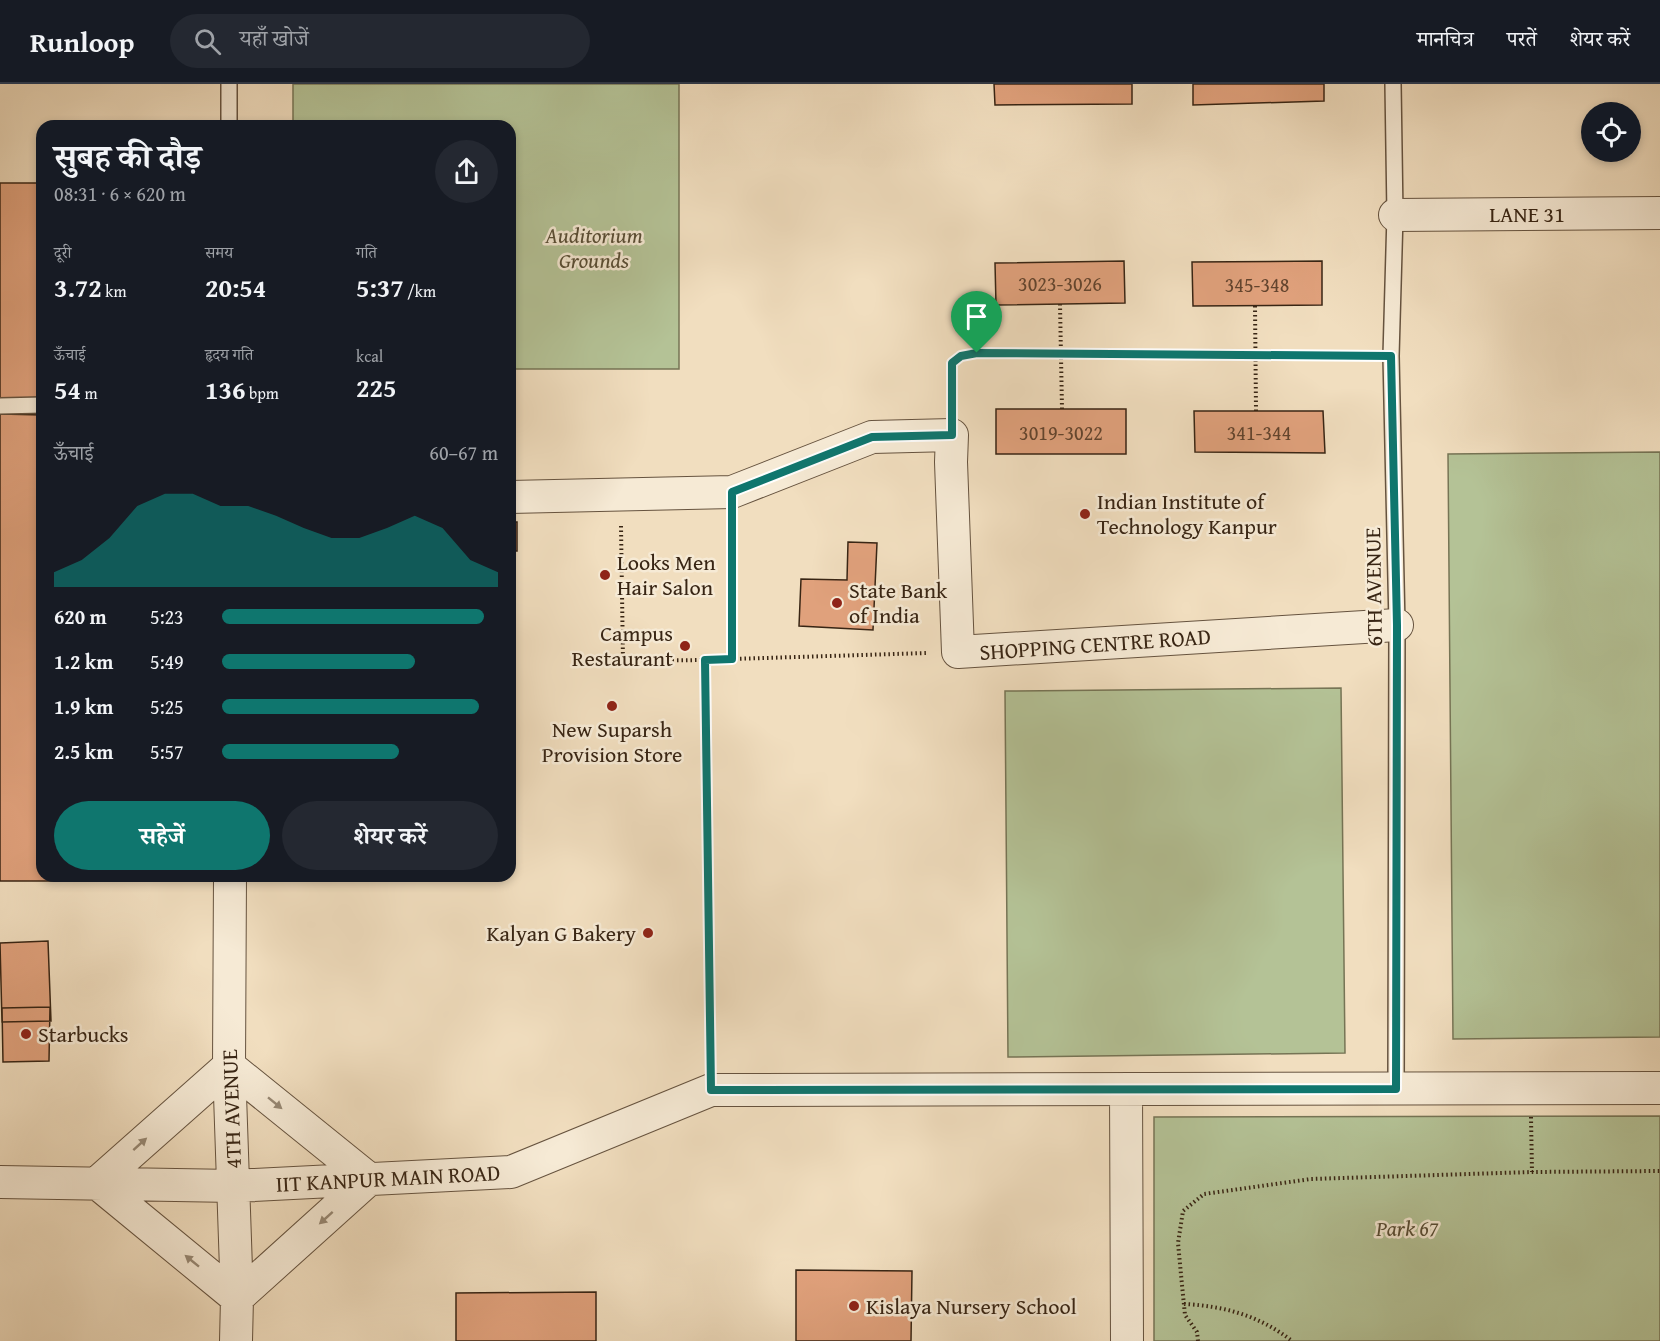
<!DOCTYPE html>
<html lang="hi">
<head>
<meta charset="utf-8">
<style>
	body { margin:0; font-family:"Gentium Book Plus","Noto Serif Devanagari",serif; background:#242831; color:#f1f3f6; height:100vh; display:flex; flex-direction:column; font-size:22px; white-space:nowrap }
	* { box-sizing:border-box; margin:0 }
	p { font-size:20px; color:#9ea1a6 }
	.icon { flex:none; width:33px; height:33px; fill:none; stroke:currentColor; stroke-width:2; stroke-linecap:round; stroke-linejoin:round }
	.map { position:relative; flex:1; overflow:hidden }
	.panel { position:absolute; left:36px; top:36px; width:480px; height:762px; display:flex; flex-direction:column; background:#171b24; border-radius:18px; box-shadow:0 3px 9px #0003 }
	.panel>* { flex:none }
	.fabs { position:absolute; left:1581px; top:18px; display:grid; gap:12px }
	.fabs a { display:grid; place-items:center; width:60px; height:60px; border-radius:50%; background:#171b24; box-shadow:0 3px 9px #0003; font-size:30px }
	.pin { position:absolute; display:grid; place-items:center; width:51px; height:51px; color:#fff; margin:-62px -26px; border-radius:50% 50% 50% 0; rotate:-45deg; box-shadow:0 0 6px #0007 }
	.pin .icon { rotate:45deg }
	.round { display:grid; place-items:center; flex:none; width:63px; height:63px; border-radius:32px; background:#242831 }
	.head { display:flex; align-items:center; justify-content:space-between; height:102px; padding:0 18px }
	h1 { font-size:33px; font-weight:700; line-height:45px }
	.stats { display:grid; grid-template-columns:repeat(3,1fr); gap:9px; height:102px; padding:6px 18px }
	.stats div { display:grid; align-content:center }
	.stats b { font-size:26px; font-weight:700 }
	.stats small { font-size:16px; font-weight:400 }
	.stats p { font-size:16px }
	.chart { height:168px; padding:12px 18px }
	.chart p { display:flex; justify-content:space-between }
	.chart svg { width:100%; height:108px; margin-top:6px; fill:#0f766e; opacity:.7 }
	.primary-button { display:flex; gap:12px; margin-top:auto; padding:12px 18px }
	.primary-button a { flex:1; height:69px; border-radius:36px; background:#0f766e; color:#fff; font-size:24px; font-weight:700; line-height:69px; text-align:center }
	.primary-button a+a { background:#242831; color:#f1f3f6 }
	ul { padding:0 18px; list-style:none; font-size:20px }
	li { display:grid; grid-template-columns:96px 72px 1fr; align-items:center; height:45px }
	li i { height:15px; border-radius:8px; background:#0f766e }
	header { display:flex; align-items:center; gap:36px; box-sizing:border-box; height:84px; padding:0 30px; background:#171b24; border-bottom:2px solid #363941 }
	header strong { font-size:28px }
	nav { display:flex; gap:33px; margin-inline-start:auto; font-size:21px }
	.search { width:420px; height:54px; background:#242831; display:flex; align-items:center; gap:15px; box-sizing:border-box; padding:0 21px; border-radius:33px; color:#9ea1a6; font-size:22px }
	.map>svg:first-child { display:block }
</style>
</head>
<body>
<header>
<strong>Runloop</strong>
<div class="search"><svg class="icon" aria-label="search" viewBox="0 0 24 24"><circle cx="10" cy="10" r="6"/><path d="M15 15l6 6"/></svg>यहाँ खोजें</div>
<nav><a>मानचित्र</a><a>परतें</a><a>शेयर करें</a></nav>
</header>
<div class="map">
<svg width="1660" height="1257" viewBox="0 0 1660 1257">
	<rect width="100%" height="100%" fill="#f1debf"/>
	<filter id="stains"><feTurbulence type="fractalNoise" baseFrequency=".00333" numOctaves="4"/><feColorMatrix values="0 0 0 0 .2 0 0 0 0 .09 0 0 0 0 .02 0 0 0 .5 -.17"/></filter>
	<radialGradient id="worn" r=".72"><stop offset=".6" stop-color="#630" stop-opacity="0"/><stop offset="1" stop-color="#630" stop-opacity=".3"/></radialGradient>
	<path fill="#b4c296" stroke="#767455" stroke-width="1.5" d="M293,0H679V285H510V42H293Z
		M1660,368V953L1453,955L1448,370Z
		M1341,604L1345,969L1008,973L1005,607Z
		M1660,1032V1257H1154V1033Z"/>
	<path fill="#e0a17c" stroke="#382514" stroke-width="1.5" d="M994,0H1132V20L995,21Z
		M1193,0H1324V17L1193,21Z
		M0,99H42V331L0,330Z
		M1124,177L1125,219L996,221L995,179Z
		M1322,177V221L1193,222L1192,178Z
		M0,321H42V792H175V797H0Z
		M996,325H1126V370H996Z
		M1194,327H1323L1325,369L1195,368Z
		M510,438H517V467H510Z
		M848,458L877,459L873,546L799,542L801,495L847,496Z
		M48,857L51,937L2,938L0,859Z
		M50,923L49,977L3,978L2,924Z
		M796,1186L912,1187L911,1257H796Z
		M596,1208V1257H456V1209Z"/>
	<g fill="none" stroke-linecap="round" stroke-linejoin="round">
		<g stroke="#66533f" stroke-width="18">
			<path id="service" d="M229,0V42
				M1393,0L1395,131L1391,272L1397,541L1396,1005
				M0,322L42,321"/>
		</g>
		<g stroke="#66533f" stroke-width="34">
			<path id="minor" d="M1395,131L1660,129
				M510,413L732,408L872,353L952,351L951,378L958,568L1397,541
				M230,792L229,982L237,1214L236,1257
				M229,982L369,1095
				M1126,1005L1127,1257
				M0,1098L234,1102L511,1088L711,1006L1660,1004
				M97,1099L237,1214L369,1095
				M97,1099L229,982"/>
		</g>
		<path stroke="#382514" stroke-width="4" stroke-dasharray="1.5 3" stroke-linecap="butt" d="M1060,220L1062,325
			M1255,222L1256,327
			M952,320V279L961,272L977,269L1369,272
			M732,439V575L927,569
			M621,442L623,577L705,576
			M711,978L705,576L732,575
			M1531,1033L1532,1088
			M1184,1220C1225,1222 1260,1232 1292,1257
			M1198,1257L1197,1248L1185,1231L1182,1201L1178,1159L1183,1127L1204,1110L1311,1095L1532,1088L1660,1087"/>
		<use href="#service" stroke="#f6ead5" stroke-width="15"/>
		<use href="#minor" stroke="#f6ead5" stroke-width="32"/>
	</g>
	<defs><path id="oneway-solid" d="M-6-.8H1V-3.2L6.5 0L1 3.2V.8H-6Z" transform="scale(1.5)"/></defs>
	<g fill="#978874">
		<use href="#oneway-solid" transform="translate(275 1019) rotate(39)"/>
		<use href="#oneway-solid" transform="translate(140 1060) rotate(-42)"/>
		<use href="#oneway-solid" transform="translate(326 1134) rotate(138)"/>
		<use href="#oneway-solid" transform="translate(192 1177) rotate(-141)"/>
	</g>
	<g fill="none" stroke-linecap="round" stroke-linejoin="round">
		<g stroke="#fff" stroke-width="12">
			<path id="route" d="M977,269L1391,272L1397,541L1396,1005L711,1006L705,576L732,575V408L872,353L952,351V279L961,272Z"/>
		</g>
		<use href="#route" stroke="#0f766e" stroke-width="8"/>
	</g>
	<g fill="#8f2418" stroke="#f6ead5" stroke-width="2">
		<circle cx="1085" cy="430" r="6"/>
		<circle cx="605" cy="491" r="6"/>
		<circle cx="837" cy="519" r="6"/>
		<circle cx="685" cy="562" r="6"/>
		<circle cx="612" cy="622" r="6"/>
		<circle cx="648" cy="849" r="6"/>
		<circle cx="26" cy="950" r="6"/>
		<circle cx="854" cy="1222" r="6"/>
	</g>
	<g text-anchor="middle" dominant-baseline="central" stroke-width="5" stroke-linejoin="round" paint-order="stroke">
		<g font-size="20" fill="#62442e">
			<text x="1060" y="199">3023-3026</text>
			<text x="1257" y="200">345-348</text>
			<text x="1061" y="348">3019-3022</text>
			<text x="1259" y="348">341-344</text>
		</g>
		<g font-size="22" fill="#382514" stroke="#f6ead5">
			<text x="1527" y="130">LANE 31</text>
			<text transform="translate(1373 503) rotate(-91)">6TH AVENUE</text>
			<text transform="translate(1095 560) rotate(-4)">SHOPPING CENTRE ROAD</text>
			<text transform="translate(231 1025) rotate(-92)">4TH AVENUE</text>
			<text transform="translate(388 1094) rotate(-3)">IIT KANPUR MAIN ROAD</text>
		</g>
		<g font-size="22" font-style="italic" fill="#574c34" stroke="#f6ead5">
			<text x="594" y="151">Auditorium<tspan x="594" dy="25">Grounds</tspan></text>
			<text x="1407" y="1144">Park 67</text>
		</g>
		<g font-size="22" fill="#382514" stroke="#f6ead5" text-anchor="start">
			<text x="1097" y="417">Indian Institute of<tspan x="1097" dy="25">Technology Kanpur</tspan></text>
			<text x="617" y="478">Looks Men<tspan x="617" dy="25">Hair Salon</tspan></text>
			<text x="849" y="506">State Bank<tspan x="849" dy="25">of India</tspan></text>
			<text x="673" y="549" text-anchor="end">Campus<tspan x="673" dy="25">Restaurant</tspan></text>
			<text x="612" y="645" text-anchor="middle">New Suparsh<tspan x="612" dy="25">Provision Store</tspan></text>
			<text x="636" y="849" text-anchor="end">Kalyan G Bakery</text>
			<text x="38" y="950">Starbucks</text>
			<text x="866" y="1222">Kislaya Nursery School</text>
		</g>
	</g>
	<rect width="100%" height="100%" filter="url(#stains)"/>
	<rect width="100%" height="100%" fill="url(#worn)"/>
</svg>
<div class="fabs">
<a><svg class="icon" aria-label="locate" viewBox="0 0 24 24"><circle cx="12" cy="12" r="6"/><path d="M12 2v4M12 18v4M2 12h4M18 12h4"/></svg></a>
</div>
<div class="pin" style="left:977px;top:269px;background:#1e9e55"><svg class="icon" aria-label="arrive" viewBox="0 0 24 24"><path d="M6 21V4h12l-3 4 3 4H6"/></svg></div>
<section class="panel">
<div class="head"><div><h1>सुबह की दौड़</h1><p>08:31 · 6 × 620 m</p></div><a class="round"><svg class="icon" aria-label="share" viewBox="0 0 24 24"><path d="M12 15V3M7 8l5-5 5 5M5 13v7h14v-7"/></svg></a></div>
<div class="stats">
<div><p>दूरी</p><b>3.72<small> km</small></b></div>
<div><p>समय</p><b>20:54</b></div>
<div><p>गति</p><b>5:37<small> /km</small></b></div>
</div>
<div class="stats">
<div><p>ऊँचाई</p><b>54<small> m</small></b></div>
<div><p>हृदय गति</p><b>136<small> bpm</small></b></div>
<div><p>kcal</p><b>225</b></div>
</div>
<div class="chart"><p><span>ऊँचाई</span>60–67 m</p>
<svg viewBox="0 0 160 44" preserveAspectRatio="none"><path d="M0 44V38L10 33L20 24L30 11L40 6L50 6L60 11L70 11L80 15L90 20L100 24L110 24L120 20L130 15L140 20L150 33L160 38V44z"/></svg>
</div>
<ul>
<li><b>620 m</b>5:23<i style="width:95%"></i></li>
<li><b>1.2 km</b>5:49<i style="width:70%"></i></li>
<li><b>1.9 km</b>5:25<i style="width:93%"></i></li>
<li><b>2.5 km</b>5:57<i style="width:64%"></i></li>
</ul>
<div class="primary-button"><a>सहेजें</a><a>शेयर करें</a></div>
</section>
</div>
</body>
</html>
